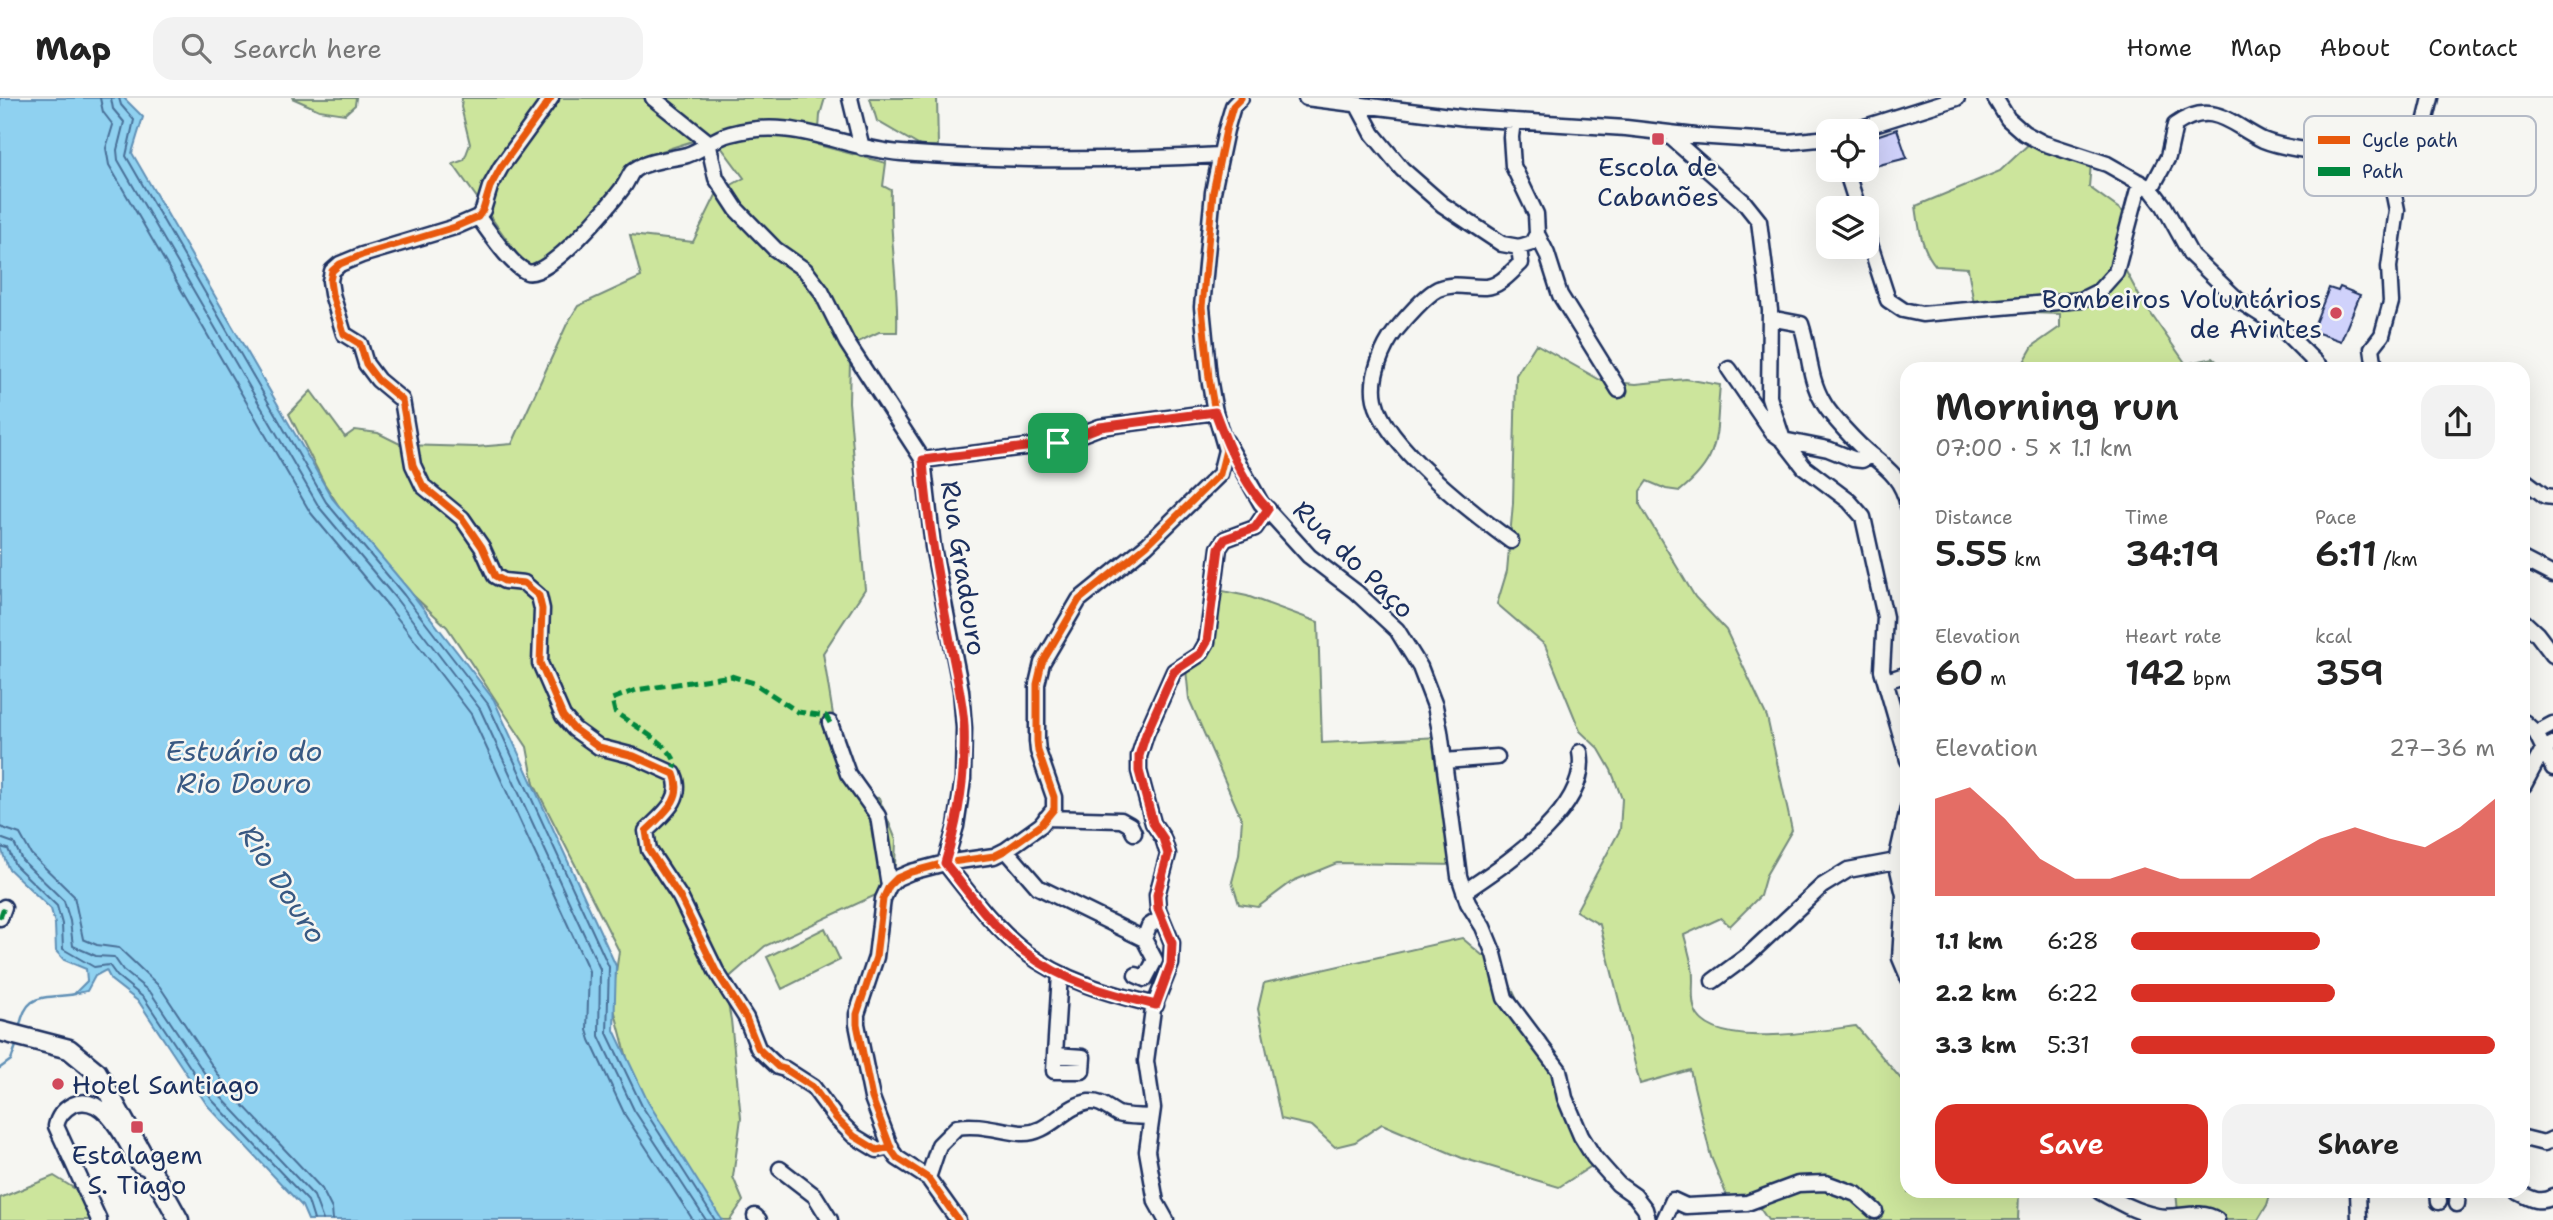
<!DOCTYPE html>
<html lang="en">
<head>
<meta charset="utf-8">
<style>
	body { margin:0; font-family:"Shantell Sans",sans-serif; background:#f2f2f2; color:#222; height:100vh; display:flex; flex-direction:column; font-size:26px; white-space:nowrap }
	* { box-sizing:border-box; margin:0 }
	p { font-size:23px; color:#767676 }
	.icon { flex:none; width:38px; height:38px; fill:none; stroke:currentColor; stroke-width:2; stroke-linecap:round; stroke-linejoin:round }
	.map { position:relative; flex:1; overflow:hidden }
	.panel { position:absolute; left:1900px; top:264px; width:630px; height:836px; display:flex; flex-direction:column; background:#fff; border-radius:21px; box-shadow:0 7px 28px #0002 }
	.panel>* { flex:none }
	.controls { position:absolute; left:1816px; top:21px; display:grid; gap:14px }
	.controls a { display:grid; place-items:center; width:63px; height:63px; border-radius:14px; background:#fff; box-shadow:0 7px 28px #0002; font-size:35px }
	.pin { position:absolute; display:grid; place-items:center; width:60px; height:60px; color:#fff; margin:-30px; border-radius:14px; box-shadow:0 4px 10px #0006 }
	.round { display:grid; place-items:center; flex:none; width:74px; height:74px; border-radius:21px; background:#f2f2f2 }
	.headline { display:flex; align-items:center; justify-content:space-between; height:119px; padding:0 35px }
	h1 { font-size:38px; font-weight:600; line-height:52px }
	.stats { display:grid; grid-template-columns:repeat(3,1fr); gap:10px; height:119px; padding:7px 35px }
	.stats div { display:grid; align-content:center }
	.stats b { font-size:35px; font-weight:600 }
	.stats small { font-size:19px; font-weight:400 }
	.stats p { font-size:19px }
	.chart { height:196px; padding:14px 35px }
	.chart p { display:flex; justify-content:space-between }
	.chart svg { width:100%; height:126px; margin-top:7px; fill:#d93025; opacity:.7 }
	.button { display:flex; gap:14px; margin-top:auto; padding:14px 35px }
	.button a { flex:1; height:80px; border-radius:21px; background:#d93025; color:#fff; font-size:28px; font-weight:600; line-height:80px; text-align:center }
	.button a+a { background:#f2f2f2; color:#222 }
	ul { padding:0 35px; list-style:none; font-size:23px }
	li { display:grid; grid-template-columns:112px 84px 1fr; align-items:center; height:52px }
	li i { height:18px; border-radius:9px; background:#d93025 }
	header { display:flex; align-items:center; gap:42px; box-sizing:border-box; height:98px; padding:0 35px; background:#fff; border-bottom:2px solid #e0e0e0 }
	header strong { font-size:33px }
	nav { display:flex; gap:38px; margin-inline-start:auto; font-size:24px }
	.search { width:490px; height:63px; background:#f2f2f2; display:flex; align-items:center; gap:18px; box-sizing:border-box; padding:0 24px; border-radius:21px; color:#767676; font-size:26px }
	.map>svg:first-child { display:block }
</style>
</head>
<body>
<header>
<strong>Map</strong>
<div class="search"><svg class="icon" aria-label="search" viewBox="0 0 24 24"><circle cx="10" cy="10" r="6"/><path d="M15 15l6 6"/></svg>Search here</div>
<nav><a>Home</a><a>Map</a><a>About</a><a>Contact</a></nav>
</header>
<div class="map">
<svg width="2553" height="1122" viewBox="0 0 2553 1122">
	<rect width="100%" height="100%" fill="#f6f6f2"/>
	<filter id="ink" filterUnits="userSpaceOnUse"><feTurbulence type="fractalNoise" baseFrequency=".0143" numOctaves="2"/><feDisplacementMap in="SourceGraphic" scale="14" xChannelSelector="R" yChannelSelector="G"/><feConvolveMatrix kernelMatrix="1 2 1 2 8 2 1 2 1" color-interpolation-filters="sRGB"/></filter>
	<g filter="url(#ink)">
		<path fill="#cce59c" stroke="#748a7d" stroke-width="2" d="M292,0H356L355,7L345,16L319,12Z
			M462,0H825L820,17L818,47L886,65L883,88L891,92C889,142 899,185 897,234H879L854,246L850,264L849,304L865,491L823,555L834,623L864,699L879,700L896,742L895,767L876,797L765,848L724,884L731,922L741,1020L733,1079L743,1103L730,1122H719L628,980L630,971L612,903L619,853L534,686L527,649L447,529L370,457L324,385L289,316L311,293L345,339L355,332L378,335L402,347L476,349L512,346L567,226L578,208L641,179L630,137L693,144L717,95L744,80L712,37L636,61L558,168L529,173L453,66L464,62L470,46L461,9Z
			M870,0H937L938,48H920L877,23Z
			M2030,45L2091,65L2089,89L2129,118L2123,168L2142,203L2186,266L2213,260L2225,271H2023L2021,269L2033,248L2060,229V216L1975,213L1968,170L1936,168C1921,151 1919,129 1916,108L2000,73Z
			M1536,246L1602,283L1636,286L1686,281L1720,287C1715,338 1723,358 1680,393L1666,391L1647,383L1640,393V407L1695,499L1726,532L1767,619L1792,732L1766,777L1760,798L1730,828L1721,820L1684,837C1687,848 1690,858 1692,869C1695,884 1690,898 1695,912C1711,954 1822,932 1856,928L1907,988L1908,1094H2019L2018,1122H1768L1759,1109L1729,1103L1711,1059L1690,972L1640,986L1600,827L1576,813L1620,732L1622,701L1611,672L1599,651L1580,633L1545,547L1497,506L1507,473L1513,405L1516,277Z
			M1213,491L1247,498L1318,524L1322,645L1439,639L1456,767L1337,765L1293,783L1258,809L1239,806L1232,784L1239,757L1242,722L1189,601L1185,562L1206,554Z
			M825,830L840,862L782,891L767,859Z
			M1462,840L1482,857H1496L1590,1058L1593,1067L1559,1089L1462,1060L1382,1026L1355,1044L1335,1049L1312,1028L1281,1021L1258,911L1264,885Z
			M54,1078L80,1094L95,1122H0V1100Z
			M2176,1094H2271L2267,1107L2258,1122H2172L2178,1114Z"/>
		<path fill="#8fd1f0" stroke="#6190b6" stroke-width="2" d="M0,0H124L143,19L132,55L332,400L409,492L494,602L616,868L614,932L648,1004L722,1122H308L302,1108L207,1007L139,904L111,882L106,872L95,878L87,893L74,896L87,883L86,871L64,862L56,853L55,826L51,811L8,770L0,747Z"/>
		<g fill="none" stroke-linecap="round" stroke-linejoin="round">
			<path stroke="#497098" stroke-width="2" d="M100,0L103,14L113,27L106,50L109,67L310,414L389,509L471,616L589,873L587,932L590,942L625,1017L693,1122
				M111,0L113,11L124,24L117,52L118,62L319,409L397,502L480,611L600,871L599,938L634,1012L706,1122
				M119,0L121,7L134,22L126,58L326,404L404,497L488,606L609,869L607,935L642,1008L715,1122
				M0,729L20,736L31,756L74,798L83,841L97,847L119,850L160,889L227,990L322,1091L332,1111L333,1122
				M0,740L14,745L22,762L64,803L70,823L73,848L96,858L114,859L123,872L151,895L219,997L314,1098L323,1122
				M0,749L8,751L15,767L57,808L62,826L63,851L94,869L109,867L117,878L144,900L212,1002L308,1103L314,1122"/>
			<path stroke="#6190b6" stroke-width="2.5" d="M19,932C26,892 42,902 75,896
				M0,970L11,962L17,945"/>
		</g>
		<path fill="#d0d2fb" stroke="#1b2f5e" stroke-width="2" d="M1897,31L1907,60L1875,68L1867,41Z
			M2340,189L2360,197L2341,243L2312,233L2329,190L2338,193Z"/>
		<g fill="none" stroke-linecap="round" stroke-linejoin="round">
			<g stroke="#1b2f5e" stroke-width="19">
				<path id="minor" d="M551,0L501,69L490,89L483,112L478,119L455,129L362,157L340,166L332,173L330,183L332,196L344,236L360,246L366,266L378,282L402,302L413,367L423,388L462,420L482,449L495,478L504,483L524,485L539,498L542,511L540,565L563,618L574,631L599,649L634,658L674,676C685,701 663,716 646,733L649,752L680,799L716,873L746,920L758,950L778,969L785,971L813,989L836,1020L854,1038L877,1052L891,1049
					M653,0L708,44
					M850,0L862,50
					M1306,0L1466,20L1626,30L1696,38L1788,44L1829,40
					M1995,0L2008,21L2024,35L2043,45L2107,66L2151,91L2164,108L2191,157L2238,202L2279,228L2322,271
					M1358,8L1373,36L1402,71L1443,107L1502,146L1519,149L1532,145L1537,136
					M1513,23L1511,39L1513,68L1536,116L1537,136L1547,156L1560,197L1619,292
					M1852,33L1957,0
					M1666,35L1743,103L1759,123L1770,212L1769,299L1783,342L1804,369L1849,403L1863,419L1885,519L1882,572L1908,662
					M708,44L716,80L737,112L775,151L805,172L821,193L847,245L923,362L933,449L961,592L964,630L963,681L956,728L945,765
					M2384,48L2410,38L2424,29L2431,0
					M1846,72L1858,110
					M2151,91L2168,59L2175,27C2213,1 2230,26 2263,42C2275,47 2292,50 2305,52C2329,54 2350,43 2374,41L2384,48
					M478,119C489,133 510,167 527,174C548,181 612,105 624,88C627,84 629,78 632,74C642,63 673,61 687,57C702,52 714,40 730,36C796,18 838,50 901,55C1007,63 1115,63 1220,57
					M1867,137L1888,202L1903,212L1922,216L2081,202L2099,193L2116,174L2140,84
					M1770,220L1801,226C1810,252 1808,279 1823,304C1830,317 1859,348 1871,357C1890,372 1903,383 1908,408
					M1729,271L1772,334L1783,342L1828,351L1853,361L1862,362L1870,357
					M2375,271L2372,250L2382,237L2391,204L2389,169L2397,112L2384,48
					M1226,343L1261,405L1309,458L1356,494L1397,532L1420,569L1435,608L1440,633L1459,778L1468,805L1483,829L1494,856L1505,900L1559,972L1565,1000L1581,1038L1594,1059L1618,1086L1635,1098L1645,1111L1648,1122
					M923,362L1058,345L1100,329L1215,314
					M2524,382L2545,398L2553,399
					M1511,443C1474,416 1384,347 1375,302C1370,279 1382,250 1396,232C1405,221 1426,197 1438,191C1455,184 1469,190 1486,189C1500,188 1511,174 1521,165L1519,149
					M2524,462L2553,477
					M2524,524L2537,536L2553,557
					M1886,583L1908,576
					M2524,624L2536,635L2553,670
					M830,625L848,676L878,718L889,788
					M2536,635L2553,626
					M1444,663L1497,659
					M2524,687L2543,651L2553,646
					M1908,710L1896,763L1904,797L1900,860L1908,879
					M1046,720L1121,722L1130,727L1134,735
					M1006,752L1038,789L1144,841L1155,862L1145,881L1136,877
					M945,765C969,795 994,830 1025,854C1063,883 1110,896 1156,907
					M1464,794C1505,766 1591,711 1580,654
					M0,820L4,809
					M1144,841L1149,828L1161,820
					M1713,883L1747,858L1822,788L1848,772L1896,763
					M1055,957L1083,959L1082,973H1054L1060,876
					M2524,1040L2544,1045L2553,1041
					M780,1071L815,1098L830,1122
					M928,1080L939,1047L957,1029C979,1025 1000,1033 1021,1035C1049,1037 1063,1008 1089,1004C1101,1003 1108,1011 1118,1016C1127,1019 1140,1018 1150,1019
					M2100,1094C2118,1104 2136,1114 2157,1118C2176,1122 2200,1110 2217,1122
					M2358,1094L2359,1122
					M2438,1094L2439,1104
					M2518,1094C2531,1101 2539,1106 2553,1099
					M2457,1106L2458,1094
					M755,1118L759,1122
					M99,1122L56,1028C58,1018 63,1012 72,1007C105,992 126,1046 139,1067L149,1071
					M958,1122L928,1080L897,1060L892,1053L872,1000L857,926V916L876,859L883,801L889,788L897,780L911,774L945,765L994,758L1006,752L1041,727L1054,711V699L1038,653L1037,643V586L1042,565L1079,502L1147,447L1220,376L1226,352L1215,314L1209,280L1202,209L1213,94L1226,32L1233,8L1241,0
					M1166,1122L1156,1104L1147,1053L1153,1010L1146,963L1153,911L1171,866L1172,845L1158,811L1157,797L1168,756L1163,740L1153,725L1139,673V658L1146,636L1174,573L1200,556L1207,544L1219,450L1225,441L1255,430L1268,411
					M1664,1122L1673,1102L1686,1108L1747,1105L1798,1086L1826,1085L1856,1096L1875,1113"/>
			</g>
			<g stroke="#1b2f5e" stroke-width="23">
				<path id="major" d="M0,933L69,951L97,974L179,1122"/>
			</g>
			<use href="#minor" stroke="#f6f6f2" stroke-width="14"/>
			<use href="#major" stroke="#f6f6f2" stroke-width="18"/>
			<path stroke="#00873e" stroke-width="5" stroke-dasharray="10 5" stroke-linecap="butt" d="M674,676C674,672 676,668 675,665C673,648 628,624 615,614L612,601L636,592L731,578L754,585L798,614L826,618L830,625
				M0,820L4,809"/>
			<g stroke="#f6f6f2" stroke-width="11">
				<path id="cycleway" d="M551,0L501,69L490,89L483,112L478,119L455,129L362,157L340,166L332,173L330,183L332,196L344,236L360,246L366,266L378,282L402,302L413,367L423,388L462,420L482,449L495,478L504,483L524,485L539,498L542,511L540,565L563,618L574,631L599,649L634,658L674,676C685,701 663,716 646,733L649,752L680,799L716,873L746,920L758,950L778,969L785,971L813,989L836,1020L854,1038L877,1052L891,1049
					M958,1122L928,1080L897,1060L892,1053L872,1000L857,926V916L876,859L883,801L889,788L897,780L911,774L945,765L994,758L1006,752L1041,727L1054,711V699L1038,653L1037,643V586L1042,565L1079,502L1147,447L1220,376L1226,352L1215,314L1209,280L1202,209L1213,94L1226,32L1233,8L1241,0"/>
			</g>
			<use href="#cycleway" stroke="#e8590c" stroke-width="7"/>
		</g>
	</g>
	<g fill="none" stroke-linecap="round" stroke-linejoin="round" filter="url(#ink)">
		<g stroke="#fff" stroke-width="14">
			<path id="route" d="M1215,314C1226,344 1244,388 1268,411L1255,430L1225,441L1219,450L1207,544L1200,556L1174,573L1146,636L1139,658V673L1153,725L1163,740L1168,756L1157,797L1158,811L1172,845L1171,866L1156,907C1110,896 1063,884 1025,854C994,831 969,795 945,765C959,720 966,674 964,627C962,596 954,567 949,537C938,479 927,421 923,362L1058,345L1100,329Z"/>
		</g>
		<use href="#route" stroke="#d93025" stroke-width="9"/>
	</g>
	<g fill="#d1495b" stroke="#f6f6f2" stroke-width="2.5">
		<rect x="1651" y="34" width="14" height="14" rx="3.5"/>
		<circle cx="2336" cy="215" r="7"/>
		<circle cx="58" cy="986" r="7"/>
		<rect x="130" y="1022" width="14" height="14" rx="3.5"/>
	</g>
	<g text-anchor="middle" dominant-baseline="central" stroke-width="5" stroke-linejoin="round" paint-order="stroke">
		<g font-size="26" fill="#1b2f5e" stroke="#f6f6f2">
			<text x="1658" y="68">Escola de<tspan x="1658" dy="30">Cabanões</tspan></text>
			<text x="2322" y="200" text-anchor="end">Bombeiros Voluntários<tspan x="2322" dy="30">de Avintes</tspan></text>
			<text x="72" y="986" text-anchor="start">Hotel Santiago</text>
			<text x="137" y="1056">Estalagem<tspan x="137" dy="30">S. Tiago</tspan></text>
		</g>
		<g font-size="26" fill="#1b2f5e" stroke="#f6f6f2">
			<text transform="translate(1354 461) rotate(44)">Rua do Paço</text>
			<text transform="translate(964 470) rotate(81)">Rua Gradouro</text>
		</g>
		<g font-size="28" font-style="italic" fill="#385882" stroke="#f6f6f2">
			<text x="244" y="653">Estuário do<tspan x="244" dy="32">Rio Douro</tspan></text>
			<text transform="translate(283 786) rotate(57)">Rio Douro</text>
		</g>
	</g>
	<rect x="2304" y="18" width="232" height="80" rx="10" fill="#f6f6f2" stroke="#b4bac6" stroke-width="2"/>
	<rect x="2318" y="38" width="32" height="8" fill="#e8590c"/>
	<rect x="2318" y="69" width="32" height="9" fill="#00873e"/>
	<g font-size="19" fill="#1b2f5e">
		<text x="2362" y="49">Cycle path</text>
		<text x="2362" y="80">Path</text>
	</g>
</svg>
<div class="controls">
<a><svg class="icon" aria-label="locate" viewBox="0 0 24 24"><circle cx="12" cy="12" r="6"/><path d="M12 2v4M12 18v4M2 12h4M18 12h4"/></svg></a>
<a><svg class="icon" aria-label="layers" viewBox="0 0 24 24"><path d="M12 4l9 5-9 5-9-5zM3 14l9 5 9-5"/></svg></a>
</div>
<div class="pin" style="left:1058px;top:345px;background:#1e9e55"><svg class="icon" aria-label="arrive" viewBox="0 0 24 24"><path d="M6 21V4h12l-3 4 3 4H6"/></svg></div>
<section class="panel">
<div class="headline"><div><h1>Morning run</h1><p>07:00 · 5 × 1.1 km</p></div><a class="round"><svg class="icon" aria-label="share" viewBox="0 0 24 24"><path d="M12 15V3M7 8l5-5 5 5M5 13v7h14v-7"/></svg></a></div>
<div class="stats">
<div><p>Distance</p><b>5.55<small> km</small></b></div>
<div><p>Time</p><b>34:19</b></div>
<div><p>Pace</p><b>6:11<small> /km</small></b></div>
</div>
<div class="stats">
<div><p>Elevation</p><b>60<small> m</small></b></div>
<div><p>Heart rate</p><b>142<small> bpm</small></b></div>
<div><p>kcal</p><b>359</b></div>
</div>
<div class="chart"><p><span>Elevation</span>27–36 m</p>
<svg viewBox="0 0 160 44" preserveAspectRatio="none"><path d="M0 44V10L10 6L20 17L30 31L40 38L50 38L60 34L70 38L80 38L90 38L100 31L110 24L120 20L130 24L140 27L150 20L160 10V44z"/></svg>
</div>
<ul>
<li><b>1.1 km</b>6:28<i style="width:52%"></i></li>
<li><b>2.2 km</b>6:22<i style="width:56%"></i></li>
<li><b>3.3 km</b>5:31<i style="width:100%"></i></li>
</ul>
<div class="button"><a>Save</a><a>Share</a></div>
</section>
</div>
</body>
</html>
